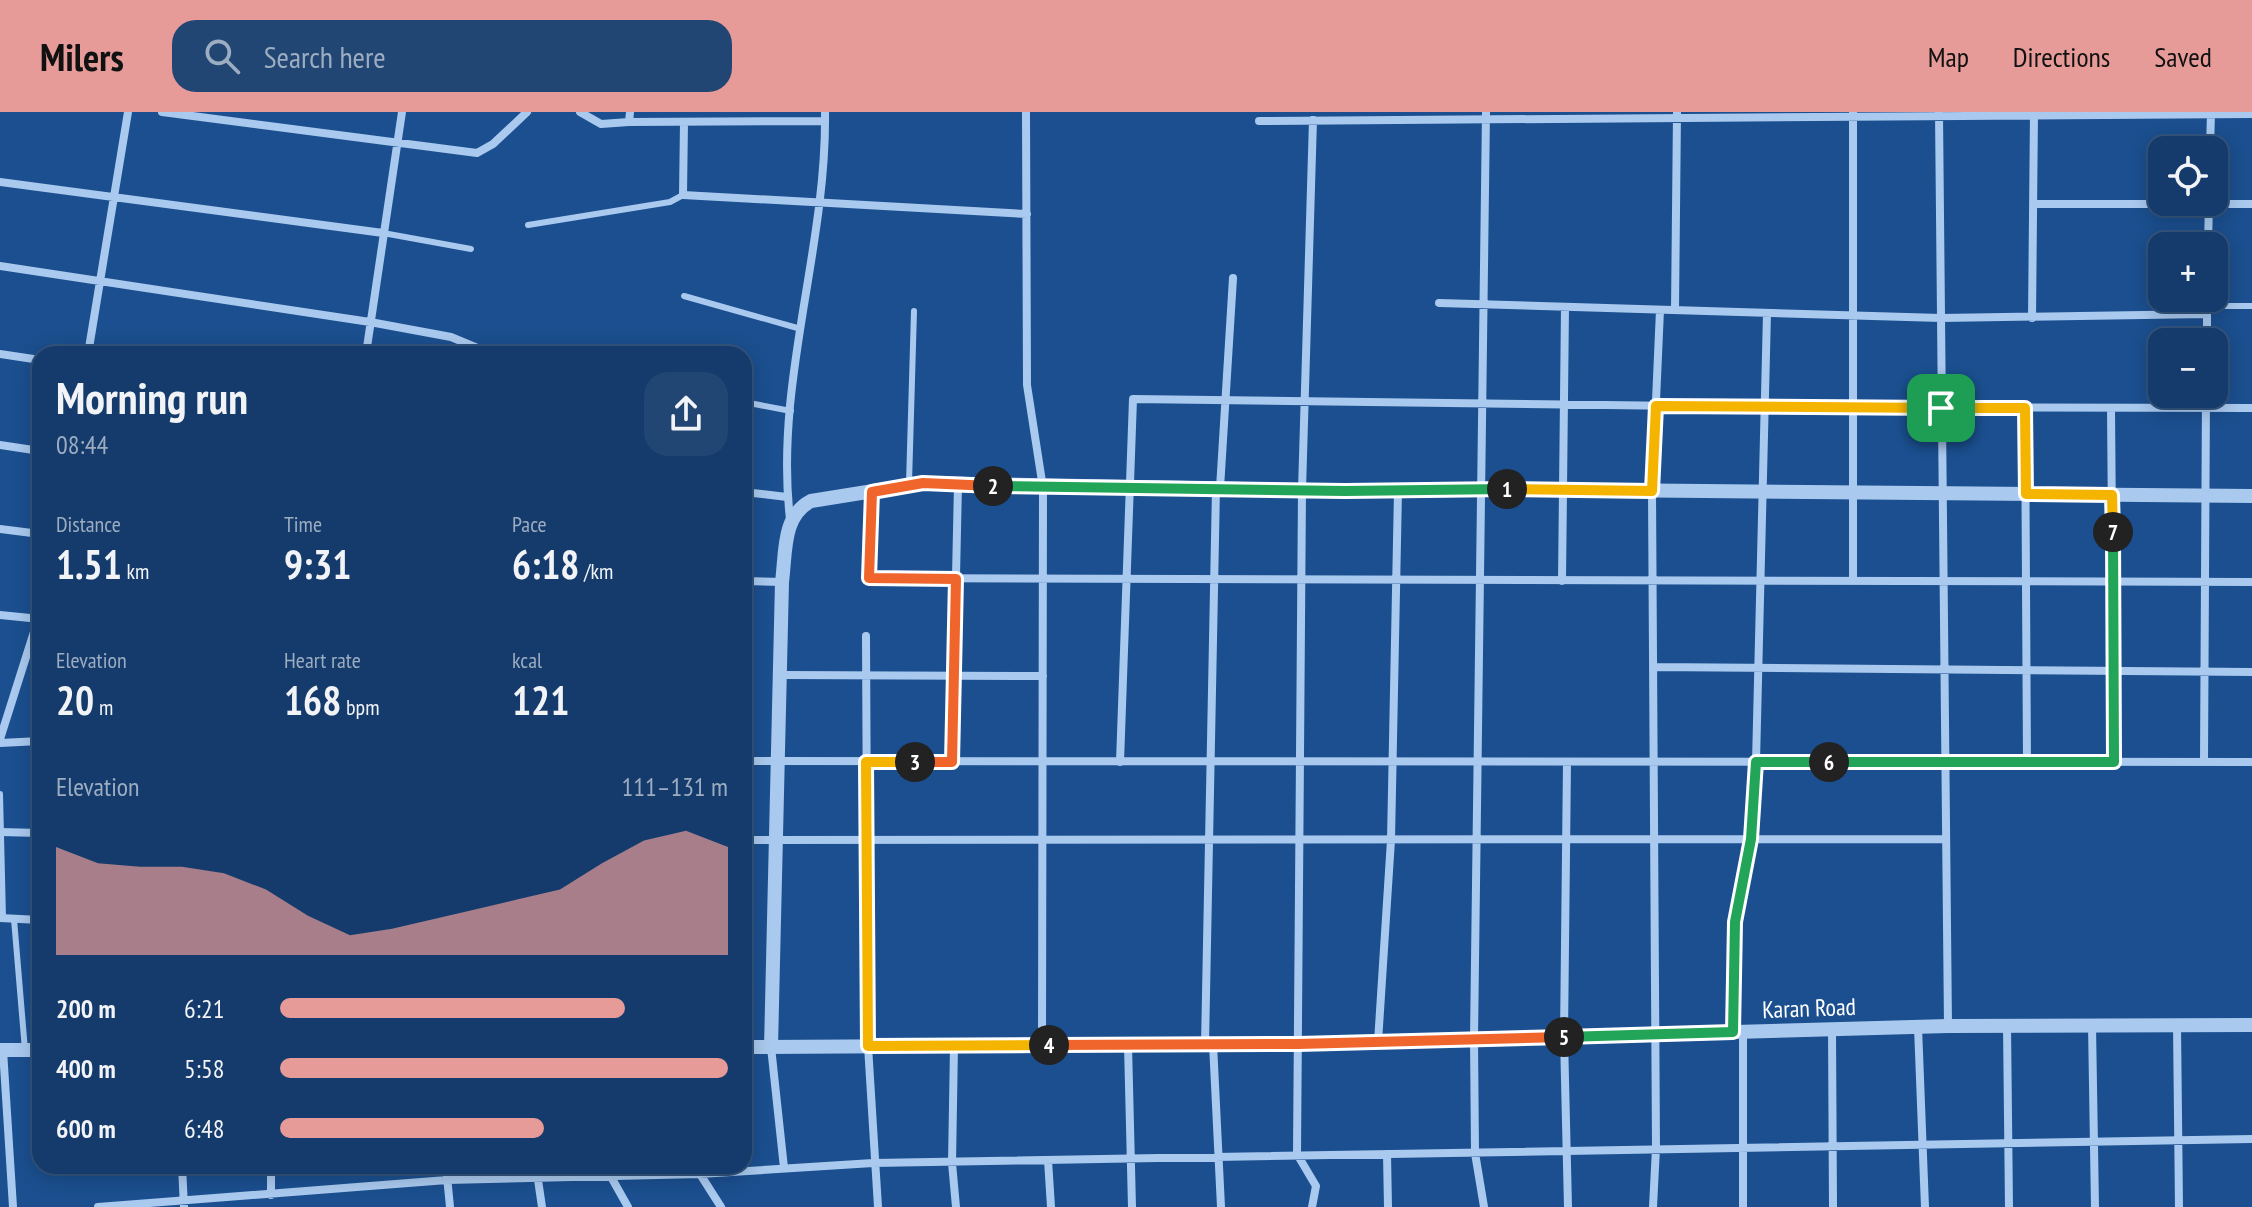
<!DOCTYPE html>
<html lang="en">
<head>
<meta charset="utf-8">
<style>
	body { margin:0; font-family:"PT Sans Narrow",sans-serif; background:#214673; color:#f1f3f6; height:100vh; display:flex; flex-direction:column; font-size:30px; white-space:nowrap }
	* { box-sizing:border-box; margin:0 }
	p { font-size:26px; color:#9dadc1 }
	.icon { flex:none; width:44px; height:44px; fill:none; stroke:currentColor; stroke-width:2; stroke-linecap:round; stroke-linejoin:round }
	.map { position:relative; flex:1; overflow:hidden }
	.drawer { position:absolute; left:32px; top:234px; width:720px; height:828px; display:flex; flex-direction:column; background:#143b6b; border-radius:24px; box-shadow:0 4px 20px #0003,0 0 0 2px #33557e }
	.drawer>* { flex:none }
	.fabs { position:absolute; left:2148px; top:24px; display:grid; gap:16px }
	.fabs a { display:grid; place-items:center; width:80px; height:80px; border-radius:16px; background:#143b6b; box-shadow:0 4px 20px #0003,0 0 0 2px #33557e; font-size:40px }
	.pin { position:absolute; display:grid; place-items:center; width:68px; height:68px; color:#fff; margin:-34px; border-radius:16px; box-shadow:0 4px 12px #0006 }
	.km { position:absolute; width:40px; height:40px; margin:-20px; border-radius:50%; background:#222; color:#fff; font-size:22px; line-height:40px; text-align:center }
	.round { display:grid; place-items:center; flex:none; width:84px; height:84px; border-radius:24px; background:#214673 }
	.overview { display:flex; align-items:center; justify-content:space-between; height:136px; padding:0 24px }
	h1 { font-size:44px; font-weight:700; line-height:60px }
	.metrics { display:grid; grid-template-columns:repeat(3,1fr); gap:12px; height:136px; padding:8px 24px }
	.metrics div { display:grid; align-content:center }
	.metrics b { font-size:40px; font-weight:700 }
	.metrics small { font-size:22px; font-weight:400 }
	.metrics p { font-size:22px }
	.chart { height:224px; padding:16px 24px }
	.chart p { display:flex; justify-content:space-between }
	.chart svg { width:100%; height:144px; margin-top:8px; fill:#e69b98; opacity:.7 }
	ul { padding:0 24px; list-style:none; font-size:26px }
	li { display:grid; grid-template-columns:128px 96px 1fr; align-items:center; height:60px }
	li i { height:20px; border-radius:10px; background:#e69b98 }
	header { display:flex; align-items:center; gap:48px; box-sizing:border-box; height:112px; padding:0 40px; background:#e69b98; color:#111 }
	header strong { font-size:38px }
	nav { display:flex; gap:44px; margin-inline-start:auto; font-size:28px }
	.search { width:560px; height:72px; background:#214673; display:flex; align-items:center; gap:20px; box-sizing:border-box; padding:0 28px; border-radius:24px; color:#9dadc1; font-size:30px }
	.map>svg:first-child { display:block }
</style>
</head>
<body>
<header>
<strong>Milers</strong>
<div class="search"><svg class="icon" aria-label="search" viewBox="0 0 24 24"><circle cx="10" cy="10" r="6"/><path d="M15 15l6 6"/></svg>Search here</div>
<nav><a>Map</a><a>Directions</a><a>Saved</a></nav>
</header>
<div class="map">
<svg width="2252" height="1095" viewBox="0 0 2252 1095">
	<rect width="100%" height="100%" fill="#1b4f8f"/>
	<g fill="none" stroke-linecap="round" stroke-linejoin="round">
		<path stroke="#a9c9ee" stroke-width="6" d="M528,113L670,90L683,83
			M383,121L471,137
			M684,184L801,217
			M2207,194H2252
			M744,290L791,299
			M909,371L914,199
			M0,682L3,806
			M14,807L25,938"/>
		<path stroke="#a9c9ee" stroke-width="8" d="M162,0L477,41L493,32L527,0
			M580,0L601,12L629,10
			M630,0L629,10L825,9
			M1026,0L1027,273L1043,376L1042,933
			M1939,1L1948,914
			M1259,9L2252,2
			M684,10L683,83L1027,102
			M2210,38L2211,0
			M0,70L383,121
			M2033,92H2252
			M2208,134L2209,90
			M0,154L370,210L451,225L492,242
			M1439,191L1941,206L2207,202
			M1675,198L1677,0
			M2032,206L2034,0
			M2207,230V186
			M0,242L40,248
			M88,242L128,0
			M366,242L402,0
			M2025,296L2027,650
			M2111,296L2114,650
			M0,333L40,339
			M1220,376L1233,166
			M744,380L787,385
			M872,380L869,466L2252,470
			M790,407C774,271 827,136 825,0
			M0,417L40,422
			M744,469L782,470
			M1562,469L1565,195
			M1853,469V1
			M0,503L40,507
			M866,524L868,934L878,1095
			M1653,555L2252,560
			M782,563L1043,564
			M0,627L40,501
			M0,631L40,629
			M744,649L2252,650
			M952,650L958,372
			M1120,650L1133,287L1765,295L2252,296
			M1567,650L1564,925L1568,1095
			M2204,650L2206,282
			M0,720L40,721
			M744,728L1946,727
			M0,806L40,808
			M2007,913L2009,1095
			M2092,913L2095,1095
			M2177,913L2179,1095
			M1918,915L1925,1095
			M1832,917L1833,1095
			M1733,920L1735,810L1751,727L1756,650L1767,201
			M1743,920V1095
			M1378,930L1391,728L1398,379
			M1213,932L1221,1095
			M1128,933L1132,1095
			M1205,933L1216,376
			M954,934L952,1051L956,1095
			M771,935L784,1056
			M3,938L13,1095
			M1387,1042L1388,1095
			M1048,1048L1051,1095
			M182,1054L184,1095
			M271,1054V1083
			M446,1054L450,1095
			M536,1054L542,1095
			M610,1054V1063L628,1095
			M699,1054L700,1062L721,1095
			M98,1095L447,1068L700,1062L873,1051L2252,1027
			M1312,1095L1316,1074L1297,1042L1302,378L1313,8
			M1484,1095L1475,1041L1474,927L1486,0
			M1653,1095L1656,1036L1652,379L1660,198"/>
		<path stroke="#a9c9ee" stroke-width="14" d="M744,935L1298,932L1948,914L2252,913
			M771,935L782,470C786,440 782,404 811,389L923,371L1345,379L1488,377L2252,384
			M0,938H40"/>
	</g>
	<g fill="none" stroke-linecap="round" stroke-linejoin="round">
		<g stroke="#fff" stroke-width="16">
			<path id="split-1" d="M1507,377L1652,379L1656,294L1941,296"/>
		</g>
		<g stroke="#fff" stroke-width="16">
			<path id="split-2" d="M993,374L1345,379L1507,377"/>
		</g>
		<g stroke="#fff" stroke-width="16">
			<path id="split-3" d="M915,650H952L956,467L869,466L872,380L923,371L993,374"/>
		</g>
		<g stroke="#fff" stroke-width="16">
			<path id="split-4" d="M915,650H866L868,934L1049,933"/>
		</g>
		<g stroke="#fff" stroke-width="16">
			<path id="split-5" d="M1049,933L1298,932L1564,925"/>
		</g>
		<g stroke="#fff" stroke-width="16">
			<path id="split-6" d="M1564,925L1733,920L1735,810L1751,727L1756,650H1829"/>
		</g>
		<g stroke="#fff" stroke-width="16">
			<path id="split-7" d="M1829,650H2114L2113,420"/>
		</g>
		<g stroke="#fff" stroke-width="16">
			<path id="split-8" d="M1941,296H2025L2026,382L2112,383L2113,420"/>
		</g>
		<use href="#split-1" stroke="#f5b400" stroke-width="10"/>
		<use href="#split-2" stroke="#22a559" stroke-width="10"/>
		<use href="#split-3" stroke="#f0652b" stroke-width="10"/>
		<use href="#split-4" stroke="#f5b400" stroke-width="10"/>
		<use href="#split-5" stroke="#f0652b" stroke-width="10"/>
		<use href="#split-6" stroke="#22a559" stroke-width="10"/>
		<use href="#split-7" stroke="#22a559" stroke-width="10"/>
		<use href="#split-8" stroke="#f5b400" stroke-width="10"/>
	</g>
	<g text-anchor="middle" dominant-baseline="central" stroke-width="8" stroke-linejoin="round" paint-order="stroke">
		<g font-size="24" fill="#fff" stroke="#1b4f8f">
			<text transform="translate(1809 896) rotate(-2)">Karan Road</text>
		</g>
	</g>
</svg>
<div class="fabs">
<a><svg class="icon" aria-label="locate" viewBox="0 0 24 24"><circle cx="12" cy="12" r="6"/><path d="M12 2v4M12 18v4M2 12h4M18 12h4"/></svg></a>
<a>+</a>
<a>−</a>
</div>
<div class="pin" style="left:1941px;top:296px;background:#1e9e55"><svg class="icon" aria-label="arrive" viewBox="0 0 24 24"><path d="M6 21V4h12l-3 4 3 4H6"/></svg></div>
<b class="km" style="left:1507px;top:377px">1</b>
<b class="km" style="left:993px;top:374px">2</b>
<b class="km" style="left:915px;top:650px">3</b>
<b class="km" style="left:1049px;top:933px">4</b>
<b class="km" style="left:1564px;top:925px">5</b>
<b class="km" style="left:1829px;top:650px">6</b>
<b class="km" style="left:2113px;top:420px">7</b>
<section class="drawer">
<div class="overview"><div><h1>Morning run</h1><p>08:44</p></div><a class="round"><svg class="icon" aria-label="share" viewBox="0 0 24 24"><path d="M12 15V3M7 8l5-5 5 5M5 13v7h14v-7"/></svg></a></div>
<div class="metrics">
<div><p>Distance</p><b>1.51<small> km</small></b></div>
<div><p>Time</p><b>9:31</b></div>
<div><p>Pace</p><b>6:18<small> /km</small></b></div>
</div>
<div class="metrics">
<div><p>Elevation</p><b>20<small> m</small></b></div>
<div><p>Heart rate</p><b>168<small> bpm</small></b></div>
<div><p>kcal</p><b>121</b></div>
</div>
<div class="chart"><p><span>Elevation</span>111–131 m</p>
<svg viewBox="0 0 160 44" preserveAspectRatio="none"><path d="M0 44V11L10 16L20 17L30 17L40 19L50 24L60 32L70 38L80 36L90 33L100 30L110 27L120 24L130 16L140 9L150 6L160 11V44z"/></svg>
</div>
<ul>
<li><b>200 m</b>6:21<i style="width:77%"></i></li>
<li><b>400 m</b>5:58<i style="width:100%"></i></li>
<li><b>600 m</b>6:48<i style="width:59%"></i></li>
</ul>
</section>
</div>
</body>
</html>
